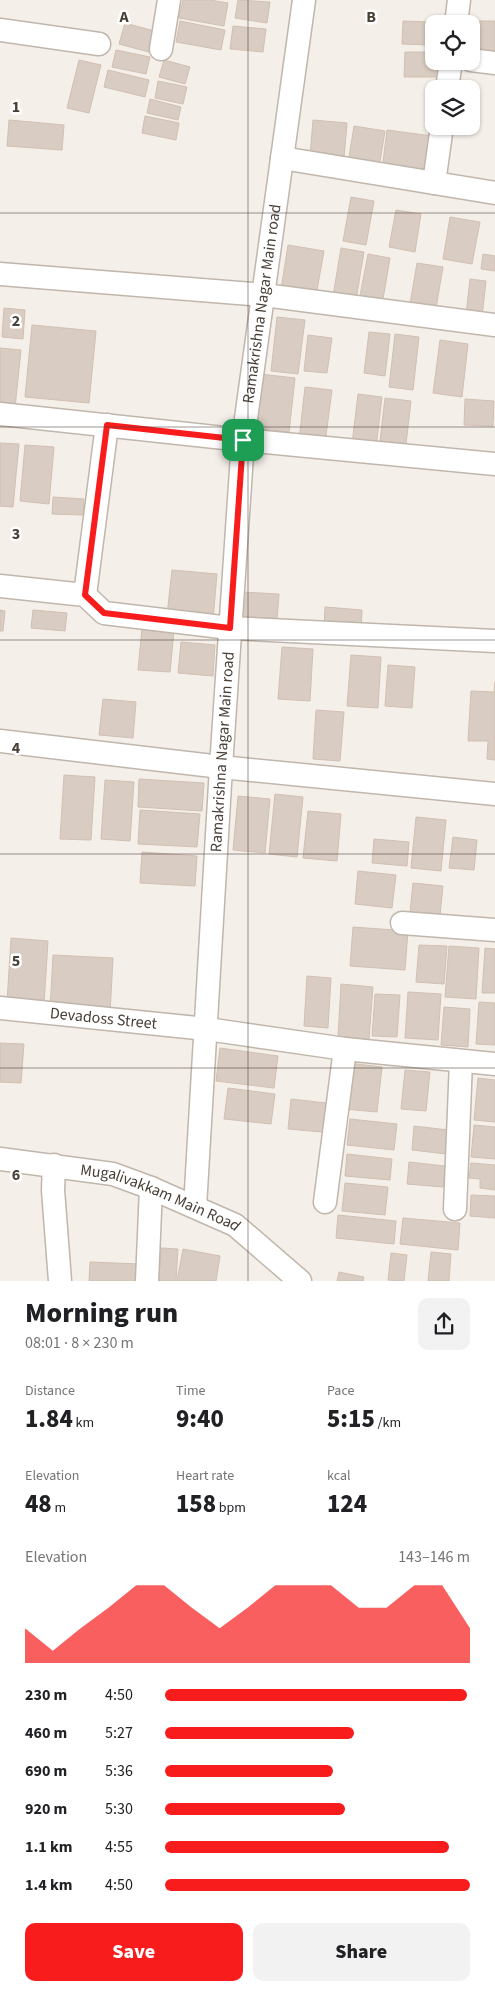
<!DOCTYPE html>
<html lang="en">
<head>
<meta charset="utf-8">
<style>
	body { margin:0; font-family:"Source Sans 3",sans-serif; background:#f2f2f2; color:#202124; height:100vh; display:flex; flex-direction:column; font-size:19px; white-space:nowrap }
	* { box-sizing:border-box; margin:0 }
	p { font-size:16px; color:#757577 }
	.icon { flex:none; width:28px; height:28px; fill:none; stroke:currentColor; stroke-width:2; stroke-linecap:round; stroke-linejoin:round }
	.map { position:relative; height:1281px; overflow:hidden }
	.panel { display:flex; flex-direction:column; background:#fff; flex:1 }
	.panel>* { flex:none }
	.controls { position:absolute; left:425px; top:15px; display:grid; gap:10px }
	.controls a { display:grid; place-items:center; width:55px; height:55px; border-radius:10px; background:#fff; box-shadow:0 1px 4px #0004; font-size:25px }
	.pin { position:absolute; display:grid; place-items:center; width:42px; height:42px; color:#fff; margin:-21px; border-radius:10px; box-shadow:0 2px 8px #0006 }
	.round { display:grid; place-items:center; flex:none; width:52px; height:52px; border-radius:10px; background:#f2f2f2 }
	.headline { display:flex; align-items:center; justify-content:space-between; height:85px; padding:0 25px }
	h1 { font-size:28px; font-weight:800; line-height:38px }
	.figures { display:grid; grid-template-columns:repeat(3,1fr); gap:8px; height:85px; padding:5px 25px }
	.figures div { display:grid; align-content:center }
	.figures b { font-size:25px; font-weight:800 }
	.figures small { font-size:14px; font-weight:400 }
	.figures p { font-size:14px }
	.chart { height:140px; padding:10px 25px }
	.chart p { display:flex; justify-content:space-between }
	.chart svg { width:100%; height:90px; margin-top:5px; fill:#f81c1d; opacity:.7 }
	.cta { display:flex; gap:10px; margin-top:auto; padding:10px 25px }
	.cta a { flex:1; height:58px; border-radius:10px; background:#f81c1d; color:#fff; font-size:20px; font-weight:800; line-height:58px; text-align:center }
	.cta a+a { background:#f2f2f2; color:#202124 }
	ul { padding:0 25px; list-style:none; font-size:16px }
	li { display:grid; grid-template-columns:80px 60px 1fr; align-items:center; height:38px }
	li i { height:12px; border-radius:6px; background:#f81c1d }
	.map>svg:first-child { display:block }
</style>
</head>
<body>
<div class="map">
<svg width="495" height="1281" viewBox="0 0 495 1281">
	<rect width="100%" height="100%" fill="#f4efe9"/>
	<path fill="#d9ccc2" stroke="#d1c0b2" d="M183,0H210L228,3L224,26L179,18Z
		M238,0L270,2L267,23L235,18Z
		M180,21L225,30L221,50L176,42Z
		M403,21L431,22L430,45L402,44Z
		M473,21H495V58H472Z
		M125,23L162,33L156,54L119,44Z
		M233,26L266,29L263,52L230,49Z
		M116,50L150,57L146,74L112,67Z
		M405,52H434V61H436V77H404Z
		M79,60L101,65L89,113L67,108Z
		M164,60L190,67L185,84L159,77Z
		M108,70L149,80L145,97L104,87Z
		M158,81L187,87L183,104L155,98Z
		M150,99L181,107L178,120L147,113Z
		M145,116L179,123L176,140L142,133Z
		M9,120L64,125L62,150L7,146Z
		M313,120L347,123L344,158L310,156Z
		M354,126L385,131L379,168L348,163Z
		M387,130L432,136L427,176L382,170Z
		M351,197L374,201L366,245L343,241Z
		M396,210L421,214L415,252L389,247Z
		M450,217L480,222L472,264L443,259Z
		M288,245L324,251L316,296L281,289Z
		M341,248L364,252L356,300L333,296Z
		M368,254L390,258L382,305L359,301Z
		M483,254L495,256V271L481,269Z
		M417,263L443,267L435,314L409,310Z
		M470,279L486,281L482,317L466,315Z
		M4,308L25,310L23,339L2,337Z
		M277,317L305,320L298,374L271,371Z
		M32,325L96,331L89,403L25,397Z
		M369,332L390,334L385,376L364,373Z
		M395,334L419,337L413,390L389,387Z
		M308,335L332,338L327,373L304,371Z
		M440,340L468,344L462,397L433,393Z
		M0,348L21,350L15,408L0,407Z
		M260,374L295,378L289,432L254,428Z
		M305,387L332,390L325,443L299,440Z
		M358,394L382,397L376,447L352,444Z
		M385,398L411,401L406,444L380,441Z
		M465,399L494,401L493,426L464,425Z
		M0,443L19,444L13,507L0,506Z
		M25,445L54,447L49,504L20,501Z
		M53,497L84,499L83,515L52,514Z
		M172,570L217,574L213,619L167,615Z
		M242,592L279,594L277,620L240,618Z
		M325,607L362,610L361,631L324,629Z
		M0,610L5,611L3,631H0Z
		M33,610L67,613L65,631L31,628Z
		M142,628L174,631L170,672L138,670Z
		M181,642L215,645L213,676L178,673Z
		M282,647L313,649L310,701L278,699Z
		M351,655L381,657L378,708L347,706Z
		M388,665L415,667L412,708L385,706Z
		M495,682V760L487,759L488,741H468L471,691L494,692Z
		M103,699L136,702L133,738L99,735Z
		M316,710L344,712L340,761L313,759Z
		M64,775L95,777L91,840L60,839Z
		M139,779L204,783L202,811L138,807Z
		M105,780L134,782L130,841L101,839Z
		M275,794L303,797L297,857L269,854Z
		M238,796L270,799L265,853L233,850Z
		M140,810L200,814L197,847L138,844Z
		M308,811L341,814L337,861L303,858Z
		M416,817L446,820L441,871L411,868Z
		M453,837L477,840L474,870L449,868Z
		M374,839L409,842L407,866L372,863Z
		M142,852L197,856L195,886L140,883Z
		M358,871L396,875L392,908L355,904Z
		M413,883L443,886L439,925L409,922Z
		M353,927L408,931L405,970L350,966Z
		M11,938L48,941L44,1004L7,1002Z
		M419,945L447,946L444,984L416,982Z
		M449,946L479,948L476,999L445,997Z
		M485,948L495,949V993H482Z
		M53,955L113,958L110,1014L50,1010Z
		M307,976L331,978L328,1028L304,1026Z
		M341,984L373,987L369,1039L338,1037Z
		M408,992L441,994L438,1040L405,1038Z
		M375,994L400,995L397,1037L372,1036Z
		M479,1002L495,1003V1045L476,1044Z
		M444,1007L470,1009L468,1047L441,1045Z
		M0,1043L24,1044L21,1083L0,1082Z
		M220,1048L278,1056L274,1088L216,1081Z
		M349,1063L382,1067L377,1112L344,1109Z
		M405,1070L430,1072L426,1111L401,1109Z
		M478,1078L495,1080V1122L474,1120Z
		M228,1088L275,1094L271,1124L224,1119Z
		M291,1099L335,1104L333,1133L288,1129Z
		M350,1119L397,1124L394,1150L347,1145Z
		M474,1125L495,1127V1159L471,1157Z
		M414,1126L457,1131L455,1155L412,1150Z
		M347,1154L392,1159L390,1180L345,1176Z
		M409,1162L445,1166L443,1187L407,1184Z
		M471,1163L495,1165V1190L480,1188V1179L469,1178Z
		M345,1183L388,1187L385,1215L342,1211Z
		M471,1195L495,1196V1218L470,1216Z
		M338,1215L396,1221L394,1244L336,1238Z
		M403,1218L460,1223L458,1250L400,1244Z
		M161,1248L178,1249L176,1281H159Z
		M183,1249L220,1256L216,1281H177Z
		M431,1252L451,1254L449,1281H428Z
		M391,1253L407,1255L404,1281L388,1280Z
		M90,1262L141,1264V1281H89Z
		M339,1272L364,1277L363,1281H337Z"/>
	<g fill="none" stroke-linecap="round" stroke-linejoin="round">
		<g stroke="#c0b6ac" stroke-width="25">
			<g id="minor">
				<path d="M456,24L459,0"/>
				<path d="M0,30L99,44"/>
				<path d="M161,49L169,0"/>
				<path d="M471,60L495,63"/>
				<path d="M447,89L451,61"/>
				<path d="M282,158L495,193"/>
				<path d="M434,183L442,126"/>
				<path d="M0,274L264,295L495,325"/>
				<path d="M0,414L243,440L495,464"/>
				<path d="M0,586L85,595L104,613L230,628L495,641"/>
				<path d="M85,595L107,425"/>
				<path d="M0,741L221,767L495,794"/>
				<path d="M402,923L495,930"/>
				<path id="s1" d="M0,1008L207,1029L345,1049L495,1064"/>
				<path id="s2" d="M0,1159L113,1174L151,1188L235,1225L300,1281"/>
				<path d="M54,1165L53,1190L60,1281"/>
				<path d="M325,1202L345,1049"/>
				<path id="s3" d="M195,1207L221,767L243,440L304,0"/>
				<path d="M455,1209L461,1061"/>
				<path d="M147,1281L151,1188"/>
			</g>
		</g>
		<use href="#minor" stroke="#fff" stroke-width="22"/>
	</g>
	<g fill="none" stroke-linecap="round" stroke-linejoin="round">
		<g stroke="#fff" stroke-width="10">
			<path id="route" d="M107,425L243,440L230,628L104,613L85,595Z"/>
		</g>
		<use href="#route" stroke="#f81c1d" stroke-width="6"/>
	</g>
	<path fill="none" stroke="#483f37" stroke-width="1" stroke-opacity="0.55" d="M248,0V1281M0,213H495M0,427H495M0,640H495M0,854H495M0,1068H495"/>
	<g text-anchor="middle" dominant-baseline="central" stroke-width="5" stroke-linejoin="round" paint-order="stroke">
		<g font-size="16" fill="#483f37" stroke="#fff">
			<text stroke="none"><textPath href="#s3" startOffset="906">Ramakrishna Nagar Main road</textPath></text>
			<text stroke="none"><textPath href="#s3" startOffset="456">Ramakrishna Nagar Main road</textPath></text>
			<text stroke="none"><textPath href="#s1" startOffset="104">Devadoss Street</textPath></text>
			<text stroke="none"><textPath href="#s2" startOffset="166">Mugalivakkam Main Road</textPath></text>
		</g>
	</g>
	<g font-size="16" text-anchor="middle" font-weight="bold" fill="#483f37" stroke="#fff" stroke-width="5" stroke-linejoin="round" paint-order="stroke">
		<text x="124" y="22">A</text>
		<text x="371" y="22">B</text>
		<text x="16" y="112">1</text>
		<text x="16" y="326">2</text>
		<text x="16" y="539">3</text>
		<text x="16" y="753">4</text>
		<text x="16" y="966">5</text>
		<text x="16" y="1180">6</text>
	</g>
</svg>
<div class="controls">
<a><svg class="icon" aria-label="locate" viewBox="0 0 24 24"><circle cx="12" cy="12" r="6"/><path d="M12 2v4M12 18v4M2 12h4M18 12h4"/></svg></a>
<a><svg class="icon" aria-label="layers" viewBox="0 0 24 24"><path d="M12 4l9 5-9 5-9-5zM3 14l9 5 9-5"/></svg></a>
</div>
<div class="pin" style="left:243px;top:440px;background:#1e9e55"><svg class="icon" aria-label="arrive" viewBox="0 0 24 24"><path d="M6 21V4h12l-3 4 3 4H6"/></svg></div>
</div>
<section class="panel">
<div class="headline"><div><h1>Morning run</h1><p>08:01 · 8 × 230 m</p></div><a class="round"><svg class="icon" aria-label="share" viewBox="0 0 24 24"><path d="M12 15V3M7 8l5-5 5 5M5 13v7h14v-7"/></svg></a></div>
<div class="figures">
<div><p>Distance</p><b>1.84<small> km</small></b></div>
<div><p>Time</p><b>9:40</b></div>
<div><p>Pace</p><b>5:15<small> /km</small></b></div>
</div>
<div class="figures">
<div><p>Elevation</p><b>48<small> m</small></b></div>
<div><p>Heart rate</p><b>158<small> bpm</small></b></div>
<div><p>kcal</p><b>124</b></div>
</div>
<div class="chart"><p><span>Elevation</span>143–146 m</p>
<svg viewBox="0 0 160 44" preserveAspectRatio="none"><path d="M0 44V27L10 38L20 27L30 17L40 6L50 6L60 17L70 27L80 17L90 6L100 6L110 6L120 17L130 17L140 6L150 6L160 27V44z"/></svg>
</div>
<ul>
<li><b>230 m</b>4:50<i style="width:99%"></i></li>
<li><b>460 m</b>5:27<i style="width:62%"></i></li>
<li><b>690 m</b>5:36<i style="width:55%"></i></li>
<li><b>920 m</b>5:30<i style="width:59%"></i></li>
<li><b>1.1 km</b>4:55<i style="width:93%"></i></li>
<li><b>1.4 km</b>4:50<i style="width:100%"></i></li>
</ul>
<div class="cta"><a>Save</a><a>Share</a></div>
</section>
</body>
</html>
